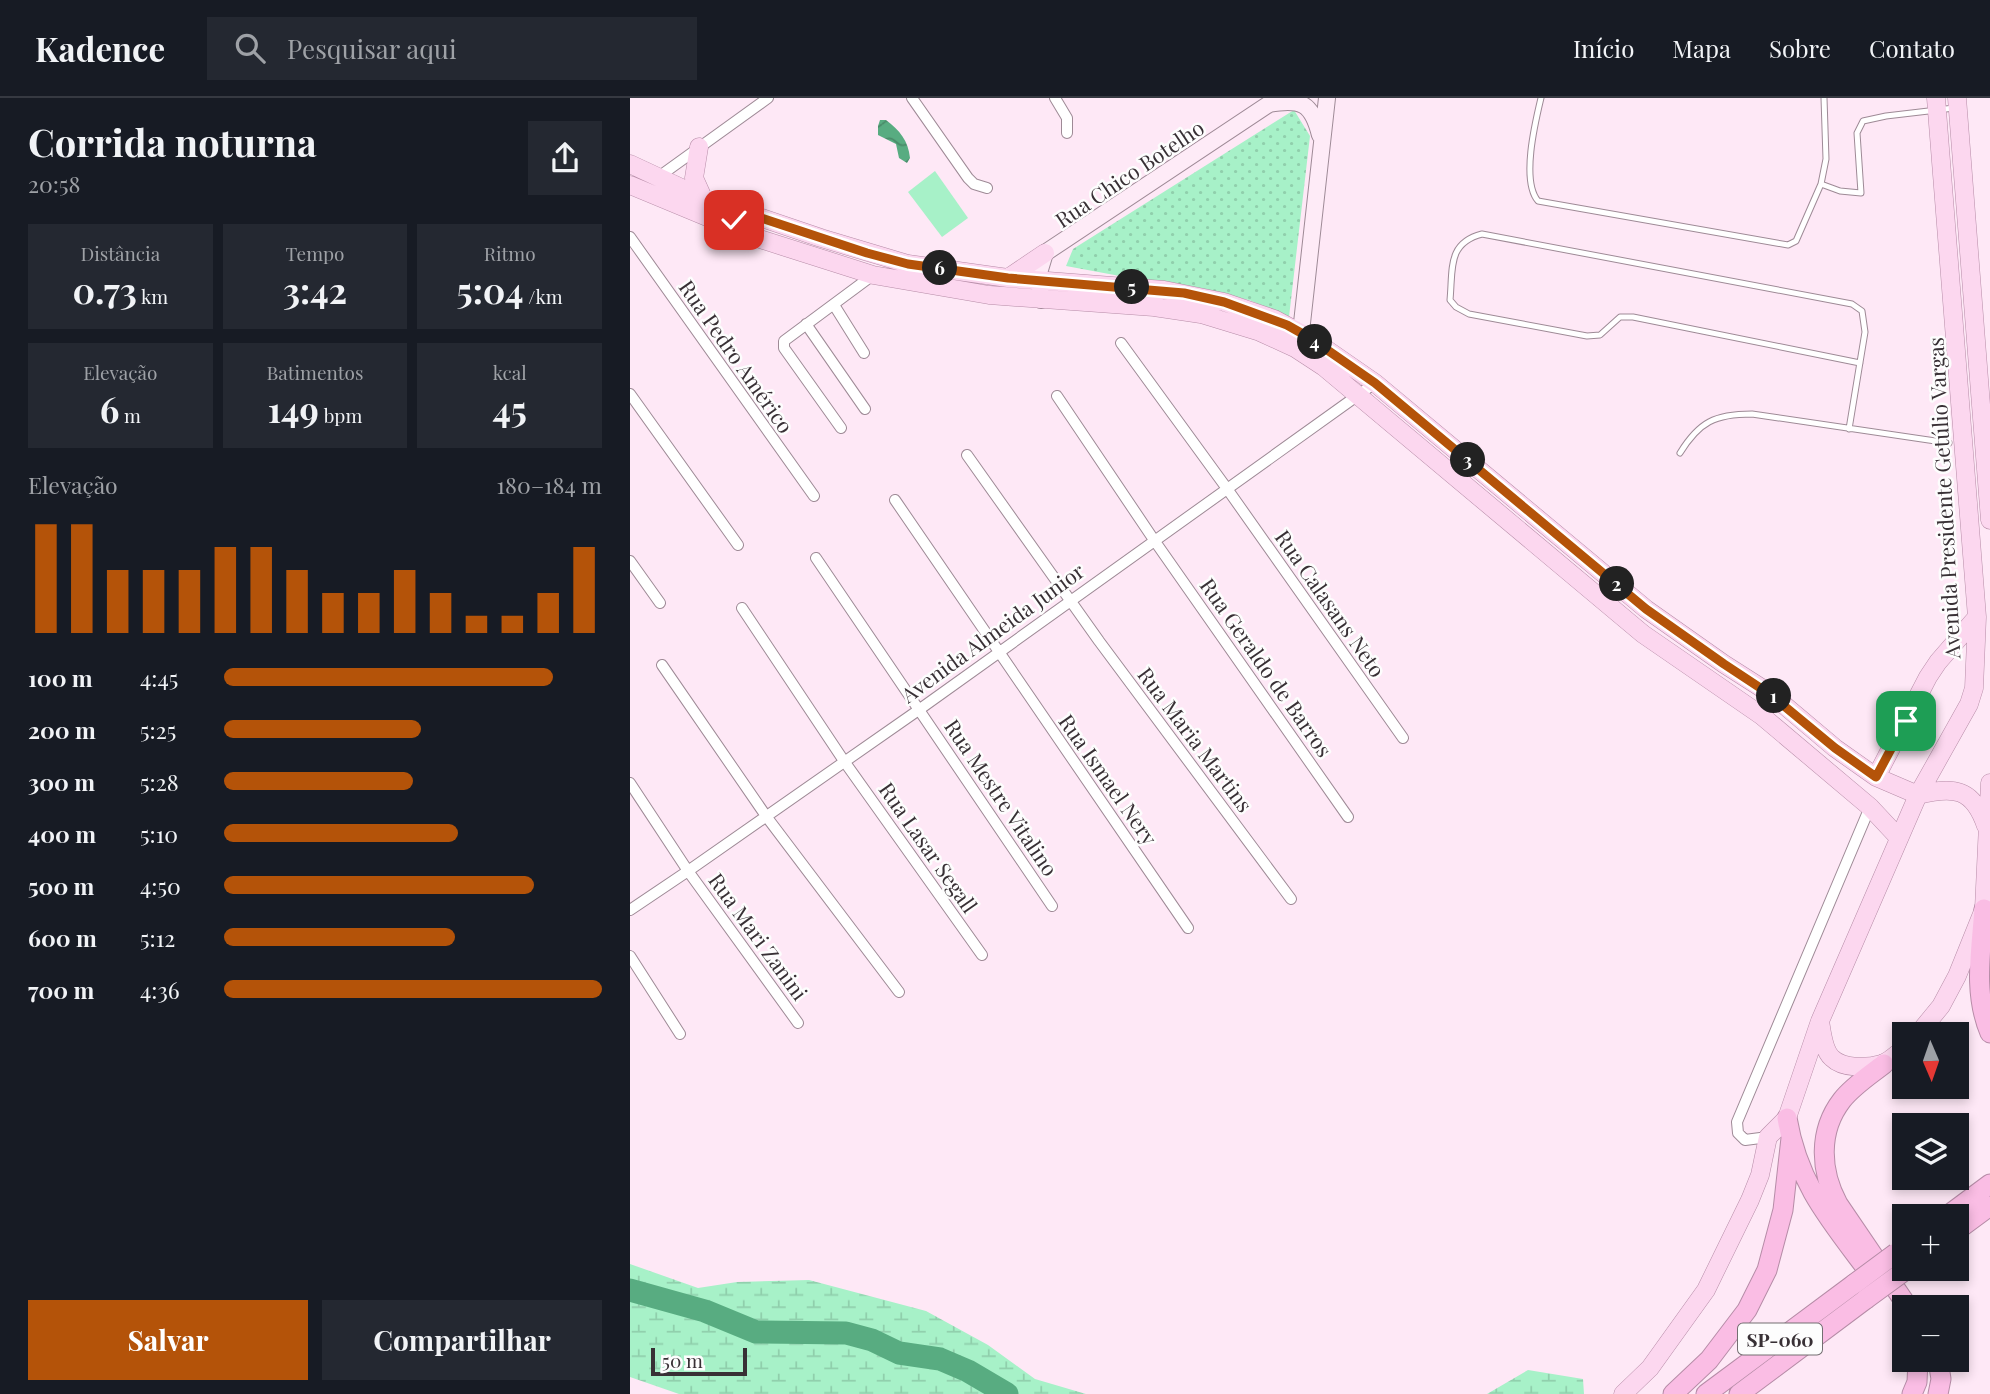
<!DOCTYPE html>
<html lang="pt">
<head>
<meta charset="utf-8">
<style>
	body { margin:0; font-family:"Playfair Display",serif; background:#242831; color:#f1f3f6; height:100vh; display:flex; flex-direction:column; font-size:26px; white-space:nowrap }
	* { box-sizing:border-box; margin:0 }
	p { font-size:23px; color:#9ea1a6 }
	.icon { flex:none; width:38px; height:38px; fill:none; stroke:currentColor; stroke-width:2; stroke-linecap:round; stroke-linejoin:round }
	.map { position:relative; flex:1; overflow:hidden }
	.side { display:flex; flex-direction:column; background:#171b24; width:630px }
	.side>* { flex:none }
	.needle { width:46px; rotate:178deg }
	.buttons { position:absolute; left:1262px; top:924px; display:grid; gap:14px }
	.buttons a { display:grid; place-items:center; width:77px; height:77px; border-radius:0px; background:#171b24; box-shadow:0 4px 10px #0003; font-size:35px }
	.scale { position:absolute; left:21px; bottom:18px; width:96px; box-sizing:border-box; padding-left:7px; border:4px solid #383035; border-top:0; font-size:19px; line-height:24px; white-space:nowrap; color:#383035; -webkit-text-stroke:5px #fdfdfd; paint-order:stroke }
	.pin { position:absolute; display:grid; place-items:center; width:60px; height:60px; color:#fff; margin:-30px; border-radius:14px; box-shadow:0 4px 10px #0006 }
	.km { position:absolute; width:35px; height:35px; margin:-18px; border-radius:50%; background:#222; color:#fff; font-size:19px; line-height:35px; text-align:center }
	.round { display:grid; place-items:center; flex:none; width:74px; height:74px; border-radius:0px; background:#242831 }
	.head { display:flex; align-items:center; justify-content:space-between; height:119px; padding:0 28px }
	h1 { font-size:38px; font-weight:700; line-height:52px }
	.figures { display:grid; grid-template-columns:repeat(3,1fr); gap:10px; height:119px; padding:7px 28px }
	.figures div { display:grid; align-content:center; border-radius:0px; background:#242831; text-align:center }
	.figures b { font-size:35px; font-weight:700 }
	.figures small { font-size:19px; font-weight:400 }
	.figures p { font-size:19px }
	.chart { height:196px; padding:14px 28px }
	.chart p { display:flex; justify-content:space-between }
	.chart svg { width:100%; height:126px; margin-top:7px; stroke:#b45309; stroke-width:6 }
	.cta { display:flex; gap:14px; margin-top:auto; padding:14px 28px }
	.cta a { flex:1; height:80px; border-radius:0px; background:#b45309; color:#fff; font-size:28px; font-weight:700; line-height:80px; text-align:center }
	.cta a+a { background:#242831; color:#f1f3f6 }
	ul { padding:0 28px; list-style:none; font-size:23px }
	li { display:grid; grid-template-columns:112px 84px 1fr; align-items:center; height:52px }
	li i { height:18px; border-radius:9px; background:#b45309 }
	header { display:flex; align-items:center; gap:42px; box-sizing:border-box; height:98px; padding:0 35px; background:#171b24; border-bottom:2px solid #363941 }
	header strong { font-size:33px }
	nav { display:flex; gap:38px; margin-inline-start:auto; font-size:24px }
	.search { width:490px; height:63px; background:#242831; display:flex; align-items:center; gap:18px; box-sizing:border-box; padding:0 24px; border-radius:0px; color:#9ea1a6; font-size:26px }
	main { display:flex; flex:1; min-height:0 }
	.map>svg:first-child { display:block }
</style>
</head>
<body>
<header>
<strong>Kadence</strong>
<div class="search"><svg class="icon" aria-label="search" viewBox="0 0 24 24"><circle cx="10" cy="10" r="6"/><path d="M15 15l6 6"/></svg>Pesquisar aqui</div>
<nav><a>Início</a><a>Mapa</a><a>Sobre</a><a>Contato</a></nav>
</header>
<main>
<section class="side">
<div class="head"><div><h1>Corrida noturna</h1><p>20:58</p></div><a class="round"><svg class="icon" aria-label="share" viewBox="0 0 24 24"><path d="M12 15V3M7 8l5-5 5 5M5 13v7h14v-7"/></svg></a></div>
<div class="figures">
<div><p>Distância</p><b>0.73<small> km</small></b></div>
<div><p>Tempo</p><b>3:42</b></div>
<div><p>Ritmo</p><b>5:04<small> /km</small></b></div>
</div>
<div class="figures">
<div><p>Elevação</p><b>6<small> m</small></b></div>
<div><p>Batimentos</p><b>149<small> bpm</small></b></div>
<div><p>kcal</p><b>45</b></div>
</div>
<div class="chart"><p><span>Elevação</span>180–184 m</p>
<svg viewBox="0 0 160 44" preserveAspectRatio="none"><path d="M5 44V6M15 44V6M25 44V22M35 44V22M45 44V22M55 44V14M65 44V14M75 44V22M85 44V30M95 44V30M105 44V22M115 44V30M125 44V38M135 44V38M145 44V30M155 44V14"/></svg>
</div>
<ul>
<li><b>100 m</b>4:45<i style="width:87%"></i></li>
<li><b>200 m</b>5:25<i style="width:52%"></i></li>
<li><b>300 m</b>5:28<i style="width:50%"></i></li>
<li><b>400 m</b>5:10<i style="width:62%"></i></li>
<li><b>500 m</b>4:50<i style="width:82%"></i></li>
<li><b>600 m</b>5:12<i style="width:61%"></i></li>
<li><b>700 m</b>4:36<i style="width:100%"></i></li>
</ul>
<div class="cta"><a>Salvar</a><a>Compartilhar</a></div>
</section>
<div class="map">
<svg width="1360" height="1296" viewBox="0 0 1360 1296">
	<defs>
		<pattern id="grass-dots" width="8" height="8" patternUnits="userSpaceOnUse" patternTransform="scale(1.75)"><rect width="8" height="8" fill="#a7f1c8"/><path d="M2 2h.1M6 6h.1" fill="none" stroke="#90cfac" stroke-width="1.8" stroke-linecap="round"/></pattern>
		<pattern id="wetland-marsh" width="20" height="14" patternUnits="userSpaceOnUse" patternTransform="scale(1.75)"><rect width="20" height="14" fill="#a7f1c8"/><path d="M1 5h8M5 5V1M11 12h8M15 12V8" fill="none" stroke="#90cfac"/></pattern>
		<pattern id="water-waves" width="16" height="10" patternUnits="userSpaceOnUse" patternTransform="scale(1.75)"><rect width="16" height="10" fill="#58ac81"/><path d="M0 5q4-4 8 0t8 0" fill="none" stroke="#4a8c6a"/></pattern>
	</defs>
	<rect width="100%" height="100%" fill="#fee8f6"/>
	<path fill="url(#grass-dots)" d="M664,12L680,38L659,219L619,202L436,168L443,151Z"/>
	<path fill="url(#wetland-marsh)" d="M0,1166L68,1190L107,1184L179,1182L296,1213L358,1247L405,1281L456,1296H49L0,1279Z
		M898,1272L953,1281L954,1296H857Z"/>
	<path fill="#a7f1c8" d="M305,73L338,120L312,139L278,94Z"/>
	<path fill="url(#water-waves)" d="M250,22H256C270,33 278,42 280,60L277,65L269,60L266,46L248,37V28Z"/>
	<g fill="none" stroke-linecap="round" stroke-linejoin="round">
		<path stroke="#58ac81" stroke-width="23" d="M0,1192L75,1213L126,1234L216,1235L242,1242L269,1255L310,1261L338,1273L377,1296"/>
		<g stroke="#9e8a96" stroke-width="7">
			<path id="lane" d="M911,0C905,25 891,83 908,103L1158,147L1166,143L1191,86
				M1194,0L1196,61L1191,86L1210,93L1231,95L1227,35L1233,23L1256,18L1324,10
				M1219,331L1235,234L1232,213L1222,206L852,136C817,145 823,171 820,202L826,209L839,216L957,238L970,237L990,219H1003L1230,265
				M1050,355C1069,324 1085,316 1122,316L1319,345"/>
		</g>
		<g stroke="#9e8a96" stroke-width="12">
			<path id="street" d="M282,0L338,80L344,86L357,90
				M425,0L437,20V35
				M27,80L138,0
				M0,139L184,398
				M204,207L234,255
				M176,226L235,311
				M491,245L598,392L773,640
				M0,296L108,447
				M427,298L524,442L718,719
				M211,330L154,250V243L243,177
				M337,357L469,543L661,801
				M265,402L558,830
				M186,460L422,808
				M0,463L30,505
				M112,510L214,663L352,857
				M32,567L136,718L269,894
				M0,685L58,773L168,925
				M0,812L58,773L290,611L745,285
				M0,858L50,936
				M1138,1039L1115,1042L1108,1035L1107,1024L1240,709"/>
		</g>
		<g stroke="#9e8a96" stroke-width="18">
			<path id="secondary" d="M639,6C671,0 682,5 690,37
				M411,202L409,175L415,155L639,6L644,0
				M667,245L671,234L697,0"/>
		</g>
		<g stroke="#b68ca7" stroke-width="19">
			<path id="primary" d="M1327,0L1360,422
				M69,49L64,80L73,100
				M0,66L73,100L191,140L278,166L378,180L534,192L594,204L644,221L680,240L745,285L1016,511L1094,566L1141,596L1205,650L1246,679L1288,697
				M0,87L130,141L243,177L359,197L524,209L571,216L630,234L665,250L694,269L1013,536L1132,618L1240,709L1269,740
				M378,180L415,155
				M1246,679L1298,579L1308,564L1347,519
				M1288,697C1324,688 1343,690 1356,728
				M1190,923C1192,934 1193,952 1202,960C1213,971 1238,970 1251,966C1259,964 1268,955 1274,950
				M1288,936L1311,908L1327,878L1354,811L1360,685
				M993,1296L1020,1270L1076,1192L1120,1102L1130,1077L1138,1039L1157,1020L1190,923L1288,697L1339,606L1344,590L1347,519L1306,0"/>
		</g>
		<g stroke="#b68ca7" stroke-width="21">
			<path id="highway" d="M1354,811C1351,853 1343,895 1360,935
				M1254,966C1240,977 1223,988 1212,1002C1188,1033 1190,1073 1208,1106L1278,1209
				M1157,1020C1168,1086 1200,1122 1239,1174
				M1317,1118L1360,1086
				M1326,1133L1360,1108
				M1043,1296L1079,1262L1117,1212L1137,1172L1153,1112L1161,1040
				M1076,1296L1224,1186
				M1109,1296L1236,1201
				M1282,1296L1287,1284L1288,1262
				M1308,1296L1311,1281L1308,1262"/>
		</g>
		<use href="#lane" stroke="#fff" stroke-width="5"/>
		<use href="#street" stroke="#fff" stroke-width="10"/>
		<use href="#secondary" stroke="#feebf7" stroke-width="16"/>
		<use href="#primary" stroke="#fcd7ef" stroke-width="18"/>
		<use href="#highway" stroke="#fabde4" stroke-width="19"/>
		<g stroke="#b68ca7" stroke-width="21" stroke-linecap="butt">
			<path id="highway-bridge" d="M1224,1186L1266,1155
				M1236,1201L1277,1171"/>
		</g>
		<use href="#highway-bridge" stroke="#fabde4" stroke-width="19"/>
	</g>
	<g fill="none" stroke-linecap="round" stroke-linejoin="round">
		<g stroke="#fff" stroke-width="14">
			<path id="route" d="M104,122V114L92,107L237,155L278,166L378,180L554,195L594,204L657,227L680,240L745,285L1016,511L1094,566L1141,597L1205,650L1246,679L1276,623"/>
		</g>
		<use href="#route" stroke="#b45309" stroke-width="9"/>
	</g>
	<g text-anchor="middle" dominant-baseline="central" stroke-width="5" stroke-linejoin="round" paint-order="stroke">
		<rect fill="#fdfdfd" stroke="#736e71" stroke-width="2" x="1108" y="1225.5" width="84" height="31" rx="5"/>
		<g font-size="19" font-weight="bold" fill="#383035">
			<text x="1150" y="1241">SP-060</text>
		</g>
		<g font-size="21" fill="#383035" stroke="#fdfdfd">
			<text transform="translate(499 75) rotate(-34)">Rua Chico Botelho</text>
			<text transform="translate(107 258) rotate(55)">Rua Pedro Américo</text>
			<text transform="translate(1313 400) rotate(-93)">Avenida Presidente Getúlio Vargas</text>
			<text transform="translate(701 505) rotate(55)">Rua Calasans Neto</text>
			<text transform="translate(362 534) rotate(-36)">Avenida Almeida Junior</text>
			<text transform="translate(637 569) rotate(55)">Rua Geraldo de Barros</text>
			<text transform="translate(566 641) rotate(53)">Rua Maria Martins</text>
			<text transform="translate(479 681) rotate(55)">Rua Ismael Nery</text>
			<text transform="translate(372 699) rotate(56)">Rua Mestre Vitalino</text>
			<text transform="translate(299 749) rotate(55)">Rua Lasar Segall</text>
			<text transform="translate(129 838) rotate(54)">Rua Mari Zanini</text>
		</g>
	</g>
</svg>
<div class="buttons">
<a><svg class="needle" viewBox="-14 -14 28 28"><path d="M0-13l5 13h-10z" fill="#e53935"/><path d="M0 13l5-13h-10z" fill="#9ea1a6"/></svg></a>
<a><svg class="icon" aria-label="layers" viewBox="0 0 24 24"><path d="M12 4l9 5-9 5-9-5zM3 14l9 5 9-5"/></svg></a>
<a>+</a>
<a>−</a>
</div>
<div class="scale">50 m</div>
<div class="pin" style="left:1276px;top:623px;background:#1e9e55"><svg class="icon" aria-label="arrive" viewBox="0 0 24 24"><path d="M6 21V4h12l-3 4 3 4H6"/></svg></div>
<div class="pin" style="left:104px;top:122px;background:#d93025"><svg class="icon" aria-label="check" viewBox="0 0 24 24"><path d="M5 12l5 5 9-10"/></svg></div>
<b class="km" style="left:1144px;top:598px">1</b>
<b class="km" style="left:987px;top:486px">2</b>
<b class="km" style="left:838px;top:362px">3</b>
<b class="km" style="left:685px;top:244px">4</b>
<b class="km" style="left:502px;top:189px">5</b>
<b class="km" style="left:310px;top:170px">6</b>
</div>
</main>
</body>
</html>
